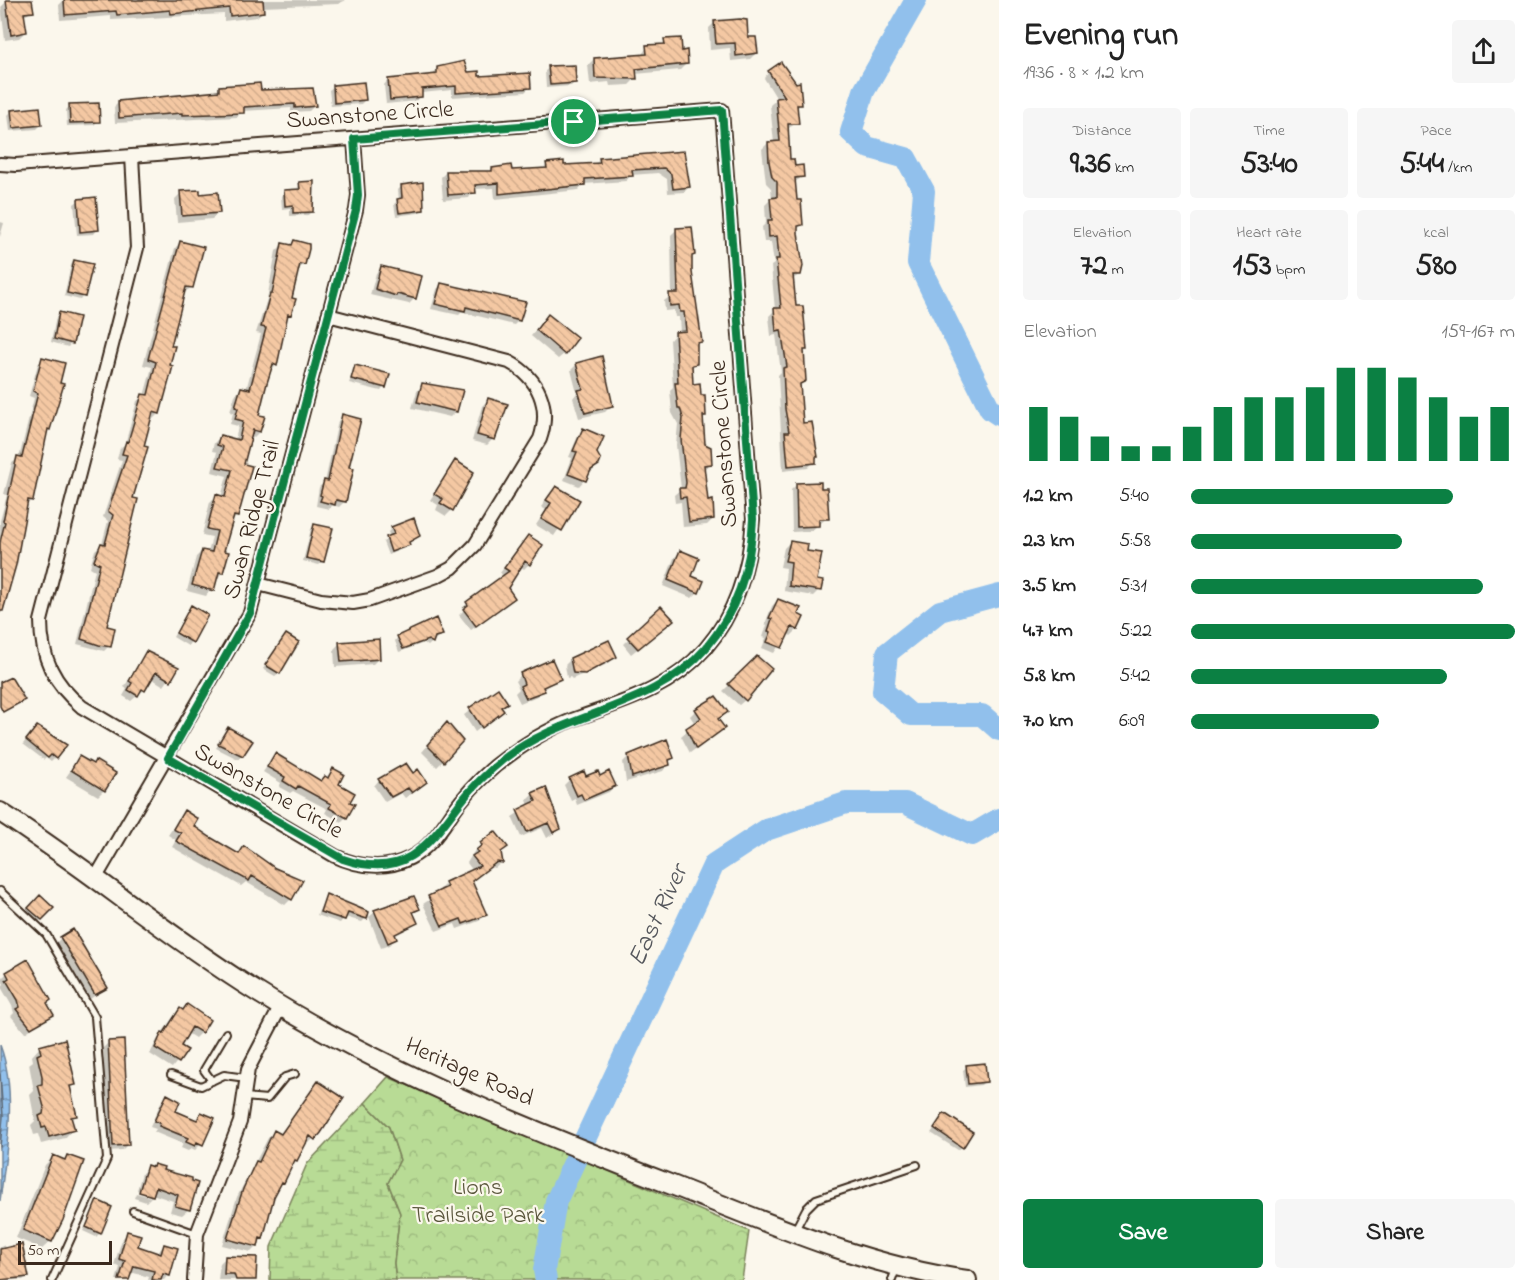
<!DOCTYPE html>
<html lang="en">
<head>
<meta charset="utf-8">
<style>
	body { margin:0; font-family:"Indie Flower",sans-serif; background:#f6f6f6; color:#222; height:100vh; display:flex; flex-direction:column; font-size:22px; white-space:nowrap }
	* { box-sizing:border-box; margin:0 }
	p { font-size:20px; color:#767676 }
	.icon { flex:none; width:33px; height:33px; fill:none; stroke:currentColor; stroke-width:2; stroke-linecap:round; stroke-linejoin:round }
	.map { position:relative; flex:1; overflow:hidden }
	.details { display:flex; flex-direction:column; background:#fff; width:540px }
	.details>* { flex:none }
	.scale { position:absolute; left:18px; bottom:15px; width:94px; box-sizing:border-box; padding-left:6px; border:3px solid #3b2a1e; border-top:0; font-size:16px; line-height:21px; white-space:nowrap; color:#3b2a1e; -webkit-text-stroke:4px #fbf7ec; paint-order:stroke }
	.pin { position:absolute; display:grid; place-items:center; width:51px; height:51px; color:#fff; margin:-26px; border:3px solid #fff; border-radius:50%; box-shadow:0 2px 6px #0007 }
	.round { display:grid; place-items:center; flex:none; width:63px; height:63px; border-radius:6px; background:#f6f6f6 }
	.head { display:flex; align-items:center; justify-content:space-between; height:102px; padding:0 24px }
	h1 { font-size:33px; font-weight:800; line-height:45px }
	.stats { display:grid; grid-template-columns:repeat(3,1fr); gap:9px; height:102px; padding:6px 24px }
	.stats div { display:grid; align-content:center; border-radius:6px; background:#f6f6f6; text-align:center }
	.stats b { font-size:30px; font-weight:800 }
	.stats small { font-size:16px; font-weight:400 }
	.stats p { font-size:16px }
	.chart { height:168px; padding:12px 24px }
	.chart p { display:flex; justify-content:space-between }
	.chart svg { width:100%; height:108px; margin-top:6px; stroke:#0b8043; stroke-width:6 }
	.button { display:flex; gap:12px; margin-top:auto; padding:12px 24px }
	.button a { flex:1; height:69px; border-radius:6px; background:#0b8043; color:#fff; font-size:24px; font-weight:800; line-height:69px; text-align:center }
	.button a+a { background:#f6f6f6; color:#222 }
	ul { padding:0 24px; list-style:none; font-size:20px }
	li { display:grid; grid-template-columns:96px 72px 1fr; align-items:center; height:45px }
	li i { height:15px; border-radius:8px; background:#0b8043 }
	main { display:flex; flex:1; min-height:0 }
	.map>svg:first-child { display:block }
</style>
</head>
<body>
<main>
<div class="map">
<svg width="999" height="1280" viewBox="0 0 999 1280">
	<defs>
		<pattern id="wetland-marsh" width="20" height="14" patternUnits="userSpaceOnUse" patternTransform="scale(1.5)"><rect width="20" height="14" fill="#b8db95"/><path d="M1 5h8M5 5V1M11 12h8M15 12V8" fill="none" stroke="#9fbc80"/></pattern>
		<pattern id="park-crowns" width="20" height="18" patternUnits="userSpaceOnUse" patternTransform="scale(1.5)"><rect width="20" height="18" fill="#b8db95"/><path d="M2 6a3 3 0 1 1 6 0M12 15a3 3 0 1 1 6 0" fill="none" stroke="#9fbc80"/></pattern>
		<pattern id="water-waves" width="16" height="10" patternUnits="userSpaceOnUse" patternTransform="scale(1.5)"><rect width="16" height="10" fill="#91c0ec"/><path d="M0 5q4-4 8 0t8 0" fill="none" stroke="#789cbf"/></pattern>
		<pattern id="building-back-hatch" width="6" height="6" patternUnits="userSpaceOnUse" patternTransform="scale(1.5)"><rect width="6" height="6" fill="#f4c8a3"/><path d="M-1 5l2 2M0 0l6 6M5-1l2 2" fill="none" stroke="#d2ac8c"/></pattern>
	</defs>
	<rect width="100%" height="100%" fill="#fbf7ec"/>
	<filter id="ink" filterUnits="userSpaceOnUse"><feTurbulence type="fractalNoise" baseFrequency=".0167" numOctaves="2"/><feDisplacementMap in="SourceGraphic" scale="12" xChannelSelector="R" yChannelSelector="G"/><feConvolveMatrix kernelMatrix="1 2 1 2 8 2 1 2 1" color-interpolation-filters="sRGB"/></filter>
	<g filter="url(#ink)">
		<path fill="url(#wetland-marsh)" stroke="#7a825a" stroke-width="1.5" d="M365,1103L389,1127L400,1160L388,1183L400,1213L394,1263L396,1280H270L271,1247L307,1164Z"/>
		<path fill="url(#park-crowns)" stroke="#7a825a" stroke-width="1.5" d="M388,1077L749,1231L742,1280H396L394,1263L400,1213L388,1183L400,1160L389,1127L365,1103Z"/>
		<path fill="url(#water-waves)" stroke="#6f849a" stroke-width="1.5" d="M0,1045C18,1093 6,1151 0,1201Z"/>
		<path fill="#0003" d="M31,0L32,11L23,17L25,32L19,38L5,40L1,7L7,1Z
			M64,0H346L338,4L262,7L263,11L257,17L224,21V14L111,20V16L60,20L59,5Z
			M714,23L746,39L756,53L750,59L731,61L730,48L710,50L709,28Z
			M665,41L680,52L686,64L680,70L635,74V79L629,85L610,86L609,82L590,84L588,65L594,59L641,56L647,47L660,46Z
			M437,68L478,78L530,87L525,92L452,97V90L421,93L416,101L386,104L384,85L388,80L433,76Z
			M549,68L575,82L571,86L546,88L545,71Z
			M769,72L801,104L796,109L797,123L787,129L789,161L803,176L794,183L802,225L796,230L800,274L792,280L795,308L805,350L802,352L804,380L799,386L801,425L817,457L808,468L783,471L778,375L781,372L776,335L771,336L769,316L775,310L771,266L774,264L771,242H764L762,227L766,223L765,205L772,198L771,188L766,183L762,149L768,143H774L770,105L777,99L764,78Z
			M333,87L365,100L361,104L331,106L329,90Z
			M220,88L259,91L293,88L314,106L309,111L291,112V108L242,111L237,117L115,123L114,107L119,102L214,93Z
			M70,106L98,121L94,125L67,126L66,110Z
			M12,111L41,125L37,129L10,131L8,115Z
			M683,153L689,187L684,192L668,193L667,179L658,173L631,175L626,181L584,184L579,190L495,199L494,188L474,189L469,198L443,200L441,177L446,172L542,170L547,164L563,167L595,164L600,159Z
			M300,183L312,211L308,215L290,216V208L282,209L281,196L285,192L296,191Z
			M402,186L422,210L418,213L396,216L394,204L399,200L398,190Z
			M181,193L199,195L218,213L212,219L177,222L175,199Z
			M78,201L97,230L94,234L77,235L74,204Z
			M0,222L4,223L0,237Z
			M677,229L691,257L700,342L695,347V364L691,368L692,385L705,415L701,418L704,445L710,464L703,470L706,503L713,519L707,525L683,527L681,502L675,503L674,495L681,489L676,445L678,424L672,413L670,390L673,387L670,340L675,334L680,333L679,317H675L674,310L665,311L664,301L672,295L671,235Z
			M294,242L304,264L298,270L290,299V314L286,318L276,365L270,371L257,416L259,432L253,438L249,437L242,465L237,516L231,522L223,552L222,572L206,596L187,591L196,557L202,551L208,553L212,537L202,535L210,502L216,496L221,497L227,476L212,472L217,452L212,451L214,443L220,437L235,441L238,426L230,424L233,413L230,412L235,395L241,389L246,390L261,334L256,333L267,299L276,251L282,245L290,246Z
			M180,243L191,288L183,293L170,347L159,413L153,419L150,418L142,447L105,627L109,646L104,651L77,644L95,570L90,567L95,550L102,544L108,521L103,517L122,460L117,459L120,448L125,444L137,401L144,396L152,367L143,365L175,248Z
			M75,261L83,296L80,300L64,296L71,265Z
			M382,267L415,298L409,304L370,295L376,273Z
			M442,284L519,320L514,325L462,312L459,315L431,309L437,289Z
			M60,314L71,343L68,347L51,342L56,317Z
			M543,322L564,354L558,359L531,336Z
			M43,359L49,429L46,432L32,500L26,505L0,603V521L7,495L4,494L12,463L19,458L34,398L29,396L38,364Z
			M577,364L611,406L605,412L579,418L573,398L577,393L571,370Z
			M356,366L384,387L381,391L349,383Z
			M423,385L456,411L450,417L412,408L417,391Z
			M488,400L493,439L487,445L472,441L482,406Z
			M343,416L347,468L344,502L339,507L333,505L329,509L316,506L319,487L325,482L338,421Z
			M584,430L596,453L598,465L579,486L564,480L572,458L569,457L578,436Z
			M455,462L452,510L446,516L436,510L438,505L430,500Z
			M797,484L827,518L811,531L792,532L791,490Z
			M556,487L578,501L554,536L536,525L546,510L541,507Z
			M315,525L323,561L319,565L303,561L311,529Z
			M392,528L414,539L404,548L388,555L383,542L390,537L388,532Z
			M523,542L529,564L524,569L520,566L506,588L508,603L471,630L459,615L464,610L462,608L504,576L500,573Z
			M790,542L805,552L819,590L813,596L784,591L786,568L780,567L784,548Z
			M680,552L698,592L692,598L663,586L674,558Z
			M778,600L802,618L797,630L791,636L787,633L774,653L762,648L766,638L763,637L767,625L765,624L772,606Z
			M661,608L666,626L631,654L623,644Z
			M188,611L206,615L188,646L173,637Z
			M441,634L428,646L424,643L399,652L395,641L398,637Z
			M282,640L279,673L275,676L263,669Z
			M340,643L379,658L373,664L335,667L334,649Z
			M147,653L177,668L164,686L151,678L144,690L131,701L123,696L127,689L124,687Z
			M615,657L609,663L572,679L570,677L567,678L565,665L571,659Z
			M757,658L745,700L739,705L723,691Z
			M521,675L559,679L543,689L537,696L520,703L515,693L519,689L515,681Z
			M498,690L506,703L500,708L502,711L475,732L464,715Z
			M696,710L726,712L717,720L723,728L690,753L681,736L695,724L690,716Z
			M228,729L242,755L238,759L216,748Z
			M441,730L443,761L437,767L422,752Z
			M33,731L55,758L51,762L46,758L44,760L23,744Z
			M276,754L320,782L334,770L337,785L348,802L346,817L341,822L325,813L327,809L293,791L290,793L279,787L281,783L263,772Z
			M629,756L672,758L663,771L626,782L623,762Z
			M80,757L104,790L98,796L66,777Z
			M412,775L419,787L405,798L401,793L385,802L374,786L379,780Z
			M585,778H599L614,786L609,792L577,805L575,799L571,801L564,785L570,779Z
			M533,794L560,829L547,838L542,828L521,837L512,817L529,806L527,800Z
			M184,812L192,827L238,855L244,848L291,899L285,905L246,882L241,886L172,847L176,840L168,835Z
			M495,833L501,863L495,868L490,867L470,882L485,915L479,921L457,929L455,924L436,931L423,904L441,892L440,889L446,883L473,871L467,863L475,850Z
			M326,896L366,918L362,922L345,917L340,923L317,915Z
			M40,897L52,908L38,923L26,912Z
			M418,909L413,914L417,923L394,936L395,939L389,945L381,948L369,917L375,912Z
			M61,938L106,987L89,1000L55,944Z
			M7,973L45,1004L52,1014L25,1033L11,1016L14,1013L12,1006L1,987L4,984L1,979Z
			M187,1006L201,1032L195,1038L187,1033L179,1046L186,1050L172,1068L150,1054L157,1040L174,1016Z
			M109,1042L128,1144L122,1150L108,1151L103,1048Z
			M40,1047L74,1084L69,1089L76,1115L71,1120L73,1129L65,1138L41,1144L38,1134L34,1135L31,1125L35,1121L30,1095L34,1091L29,1064L33,1061L32,1056Z
			M967,1067L985,1081L981,1085L965,1087L963,1070Z
			M318,1082L320,1132L308,1144L305,1143L277,1187L257,1246L251,1252L222,1245L237,1197L268,1138L274,1132L280,1135Z
			M167,1096L174,1112L196,1120L201,1114V1144L195,1150L191,1148L188,1151L181,1148L183,1144L154,1132L156,1129L150,1127L161,1102Z
			M944,1115L962,1147L958,1150L931,1133Z
			M67,1156L51,1241L42,1249L16,1238L45,1165L53,1157L63,1160Z
			M154,1165L161,1171L190,1179L188,1210L182,1215L170,1212L173,1201L152,1194V1196L146,1202L134,1198L136,1193L150,1197V1194L137,1190L142,1173Z
			M97,1202L100,1233L96,1237L83,1231Z
			M128,1233L136,1247L157,1254L164,1245L168,1275L164,1280H148L149,1277L130,1272L127,1280H116L120,1267L114,1265L122,1239Z
			M3,1245L27,1276L23,1280H0V1246Z
			M226,1257L254,1280H218L220,1263Z"/>
		<g fill="none" stroke-linecap="round" stroke-linejoin="round">
			<path stroke="#5d6670" stroke-width="1.5" d="M0,1074L3,1116L0,1147"/>
			<path stroke="#91c0ec" stroke-width="22" d="M916,0L864,91L851,132L867,147L906,158L924,191L918,263L990,409L999,415
				M999,595L940,611L887,653L883,691L911,715H982L999,730
				M546,1280L544,1270L556,1201L714,864L766,830L846,803H905L972,835L999,819"/>
		</g>
		<path fill="url(#building-back-hatch)" stroke="#3b2a1e" stroke-width="1.5" d="M6,0H32L34,12L24,13L27,32L11,35Z
			M64,0H263L264,12L230,16L229,8L171,14L170,10L117,15L116,11L65,15Z
			M740,19L747,20L748,37H756L758,53L736,56L735,43L716,44L714,21Z
			M681,38L682,51L687,50L688,64L636,69L637,79L595,78L594,58L647,54L646,45L665,44L664,39Z
			M464,61L468,72L479,71V76L530,73L531,88L456,93V86L422,89V97L390,100L388,79L437,74V67Z
			M781,62L796,83L800,82L802,105H797L799,124H788L790,159H794L795,166L803,165L804,177L795,178L797,200H801L803,225L798,226V233L803,266L801,275H793L796,306H803L807,350H804L806,381L800,384L803,423L812,422L818,457H816V463L788,466L785,432H789L785,409L783,368L787,367L781,330L776,331L774,308H781L776,259H779L777,236L769,237L768,220H772L770,198L777,197V182L772,177L769,162L768,142L780,141L776,98L785,97L768,71Z
			M575,65L576,83L550,85L548,66Z
			M364,82L366,100L334,103L333,85Z
			M260,83L261,90L313,88L316,106L295,108V104L275,105L244,107V113L182,115V113L119,118L118,101L219,91V86Z
			M99,103L100,122L70,123L69,104Z
			M40,107L42,125L13,128L11,110Z
			M684,151L690,187L673,189L671,174L664,168L632,170L633,176L585,179V185L499,194V183L475,185L476,193L448,195L446,171H492V168L511,165L512,170L547,168L546,163L564,161V165L600,163L599,158Z
			M314,181L313,212L293,213V205L285,206L284,190L300,189L299,182Z
			M423,182L424,210L399,213L397,199L402,198L401,185Z
			M200,190V194L218,192L220,213L182,216L180,191Z
			M96,197L99,230L80,232L78,199Z
			M692,227L695,255L692,256V272L702,342L697,343V364L692,365L693,384L700,383L701,395H705L706,416H703L705,444L711,447L712,464L704,465L708,501L713,500L714,519L689,522L686,497L680,498L679,488H685L686,483L681,439L683,418L680,408H678L675,383H678L675,332L686,331L684,312H680L679,305L670,306L669,293H678L676,228Z
			M294,240L309,244V249L305,265L300,264L292,298L296,299L291,315L288,314L277,366L273,364L267,383L259,415L265,416L260,432L253,430L244,464L252,466L238,517L234,516L224,551L229,552L223,573L219,572L214,591L192,585L202,550L212,552L217,531L207,529L216,494L225,497L232,470L217,467L223,447L217,445L220,435L239,440L243,421L235,419L238,408L235,407L241,387L250,389L266,328L261,327L270,294H272L282,243L292,245Z
			M180,241L204,247L193,288L186,287L171,346H175L170,365L173,366L160,414L153,412L144,446L148,447L133,498L138,499L107,626L115,628L111,647L99,645L81,639L100,564L94,561L101,543L105,544L113,515L108,511L127,455L122,454L126,441L128,442L142,394L148,395L156,362L148,359Z
			M74,260L93,264L85,297L67,293Z
			M381,266L422,276L416,299L397,294L396,296L375,289Z
			M441,283L526,302L520,321L466,307L465,311L435,304Z
			M59,312L79,317L73,344L54,339Z
			M548,314L578,338L565,355L536,330Z
			M602,356L613,406L585,413L578,390L583,389L576,363Z
			M42,357L65,363L60,383L64,384L50,430L48,429L33,501L28,500L16,565L3,611H0V542L5,522L3,521L17,456L22,457L38,393L33,391Z
			M355,365L390,374L386,388L351,379Z
			M422,383L463,390L457,412L417,402Z
			M488,398L508,404L495,440L477,435Z
			M342,414L361,419L349,467L354,468L346,502L336,500L335,505L320,501L322,496L320,495L324,480L328,481Z
			M583,428L604,437L597,453L601,460L599,465L591,470L586,481L568,474L577,452L573,451Z
			M455,460L474,472L453,511L440,503L443,499L434,494Z
			M821,482V488H827L829,519H819V526L797,527L796,483Z
			M556,486L580,500L562,531L541,519L551,503L546,500Z
			M414,518L420,536L409,542L410,545L391,552L386,537L394,534L391,527Z
			M314,524L333,528L324,562L306,558Z
			M528,535L543,545L530,565L525,561L508,588L515,598L476,626L463,609L468,605L466,602L509,571L504,568Z
			M790,541L808,544L807,551L822,553L817,580L823,581L821,591L789,586L791,562L785,561Z
			M680,550L699,558L692,576L704,581L699,593L668,580Z
			M778,599L801,608L798,614L804,617L798,630L792,627L782,648L767,642L771,632L768,631L772,619L769,618Z
			M191,605L208,615L193,643L176,633Z
			M661,606L674,620L638,649L627,637Z
			M436,618L443,635L435,637L433,643L428,640L403,649L397,636Z
			M286,634L299,642L280,674L265,665Z
			M379,639L380,659L341,662L339,642Z
			M609,640L617,657L585,674L573,673L570,658Z
			M146,651L179,667L171,681L156,672L145,691L142,689L138,696L128,690L132,683L129,681Z
			M757,656L772,669L746,701L728,684Z
			M552,659L561,679L543,687L545,691L526,698L520,686L524,684L520,673Z
			M11,677L25,700L3,712L0,706V682Z
			M498,688L508,703L501,707L504,711L482,728L469,708Z
			M716,696L728,712L718,719L725,728L696,749L686,728L701,718L695,709Z
			M447,722L463,741L444,762L427,745Z
			M37,726L67,745L56,759L51,755L48,758L26,740Z
			M228,727L253,741L243,756L218,744Z
			M667,739L674,758L669,760L670,765L632,777L628,755Z
			M275,753L321,781L325,776L328,778L333,768L344,774L339,784L355,793L350,802L355,804L347,818L329,808L331,804L298,786L296,789L283,781L285,777L267,767Z
			M79,756L93,764L95,760L116,773L105,791L71,770Z
			M406,763L413,773L418,769L427,782L412,793L408,788L391,797L378,779Z
			M584,771L586,776L598,771L600,776L609,771L616,786L584,800L581,794L577,796L569,778Z
			M546,787L561,829L553,833L548,823L527,832L517,810L536,801L532,793Z
			M184,810L198,819L194,826L210,837L239,854L244,846L275,868L303,880L292,900L252,876L249,881L176,841L181,833L173,829Z
			M495,831L508,847L501,852L503,863L497,862L472,881L487,915L463,924L461,919L442,926L428,896L447,887L445,882L480,866L472,856L478,852L476,850L482,845L480,843Z
			M326,894L369,912L367,919L348,913L345,920L320,912Z
			M40,895L54,908L42,920L28,908Z
			M414,896L420,909L413,912L418,923L395,934L397,939L388,943L374,910Z
			M73,929L108,988L95,995L60,937Z
			M28,959L51,1000L47,1003L54,1015L31,1028L16,1009L20,1007L18,1000L6,980L9,978L6,972Z
			M187,1004L210,1020L202,1033L192,1027L181,1046L188,1050L179,1063L155,1048L162,1032L164,1033L180,1008L183,1010Z
			M65,1039L76,1085L70,1086L77,1116L71,1117L75,1130L49,1137L46,1127L42,1128L39,1116L43,1114L44,1107L38,1085L42,1084V1076L37,1055L41,1053L39,1046Z
			M124,1040L129,1145L113,1146L108,1041Z
			M985,1063L987,1082L968,1084L966,1065Z
			M318,1081L344,1098L321,1133L315,1140L310,1136L297,1161L295,1160L284,1183L282,1182L274,1197L263,1239L260,1238L258,1247L227,1239L243,1189L256,1161L259,1162L274,1130L281,1134Z
			M167,1094L180,1101L176,1111L197,1120L201,1112L215,1118L203,1145L197,1142L195,1146L186,1142L188,1138L159,1126L160,1123L154,1121Z
			M944,1113L973,1132L963,1148L934,1128Z
			M53,1155L65,1160L67,1155L84,1161L63,1220L52,1242L23,1230Z
			M154,1164L164,1167L163,1170L192,1178V1181L198,1183L190,1210L175,1206L178,1195L156,1187L153,1196L139,1192L147,1165L153,1167Z
			M97,1200L112,1207L101,1234L86,1227Z
			M127,1231L141,1235L138,1246L161,1254L164,1244L178,1248L170,1276L163,1274L161,1280H152L154,1271L134,1266L129,1280H119L125,1261L119,1259Z
			M22,1244L29,1277L0,1280V1249Z
			M225,1256L257,1257L256,1280H236L234,1274H224Z"/>
		<g fill="none" stroke-linecap="round" stroke-linejoin="round">
			<g stroke="#3b2a1e" stroke-width="10">
				<path id="service" d="M0,891L46,934L95,1017L107,1159L52,1280
					M171,1075L201,1086L224,1075L246,1078
					M212,1081L204,1070L226,1033
					M245,1097L267,1099L285,1077L295,1074
					M133,1211L197,1234
					M795,1230L806,1209L816,1199L917,1165
					M892,1280L896,1269"/>
			</g>
			<g stroke="#3b2a1e" stroke-width="16">
				<path id="minor" d="M0,164L16,165C251,147 487,128 722,110L753,519C750,567 737,612 705,649C672,687 630,700 583,716C556,725 530,740 507,757C490,769 474,785 461,801C445,821 434,846 410,858C386,870 359,867 335,856L82,707C54,684 41,658 41,621L137,248L132,156
					M258,584L321,600L353,603L370,600L437,576L452,568L475,545L540,439C551,407 539,378 509,362L328,315
					M95,879L250,613L356,210L358,195L354,139
					M194,1280L197,1234L240,1122L248,1069L281,1006"/>
			</g>
			<g stroke="#3b2a1e" stroke-width="22">
				<path id="secondary" d="M0,812C87,868 166,935 254,990C382,1071 531,1130 672,1185C768,1223 865,1266 967,1280"/>
			</g>
			<use href="#service" stroke="#fbf7ec" stroke-width="6"/>
			<use href="#minor" stroke="#fbf7ec" stroke-width="12"/>
			<use href="#secondary" stroke="#fbf7ec" stroke-width="18"/>
		</g>
	</g>
	<g fill="none" stroke-linecap="round" stroke-linejoin="round" filter="url(#ink)">
		<g stroke="#fff" stroke-width="12">
			<path id="route" d="M722,110L753,519C751,567 737,611 706,648C653,710 567,710 505,758C489,771 473,786 460,803C427,847 404,880 343,859L168,758L250,613L356,210L358,195L354,139Z"/>
		</g>
		<use href="#route" stroke="#0b8043" stroke-width="8"/>
	</g>
	<g text-anchor="middle" dominant-baseline="central" stroke-width="4.5" stroke-linejoin="round" paint-order="stroke">
		<g font-size="24" fill="#3b2a1e" stroke="#fbf7ec">
			<text transform="translate(370 116) rotate(-4)">Swanstone Circle</text>
			<text transform="translate(725 444) rotate(-94)">Swanstone Circle</text>
			<text transform="translate(253 520) rotate(-75)">Swan Ridge Trail</text>
			<text transform="translate(268 792) rotate(30)">Swanstone Circle</text>
			<text transform="translate(469 1073) rotate(24)">Heritage Road</text>
		</g>
		<g font-size="24" fill="#5a563c" stroke="#fbf7ec">
			<text x="478" y="1188">Lions<tspan x="478" dy="28">Trailside Park</tspan></text>
		</g>
		<g font-size="26" font-style="italic" fill="#55575c" stroke="#fbf7ec">
			<text transform="translate(659 916) rotate(-65)">East River</text>
		</g>
	</g>
</svg>
<div class="scale">50 m</div>
<div class="pin" style="left:574px;top:122px;background:#1e9e55"><svg class="icon" aria-label="arrive" viewBox="0 0 24 24"><path d="M6 21V4h12l-3 4 3 4H6"/></svg></div>
</div>
<section class="details">
<div class="head"><div><h1>Evening run</h1><p>19:36 · 8 × 1.2 km</p></div><a class="round"><svg class="icon" aria-label="share" viewBox="0 0 24 24"><path d="M12 15V3M7 8l5-5 5 5M5 13v7h14v-7"/></svg></a></div>
<div class="stats">
<div><p>Distance</p><b>9.36<small> km</small></b></div>
<div><p>Time</p><b>53:40</b></div>
<div><p>Pace</p><b>5:44<small> /km</small></b></div>
</div>
<div class="stats">
<div><p>Elevation</p><b>72<small> m</small></b></div>
<div><p>Heart rate</p><b>153<small> bpm</small></b></div>
<div><p>kcal</p><b>580</b></div>
</div>
<div class="chart"><p><span>Elevation</span>159–167 m</p>
<svg viewBox="0 0 160 44" preserveAspectRatio="none"><path d="M5 44V22M15 44V26M25 44V34M35 44V38M45 44V38M55 44V30M65 44V22M75 44V18M85 44V18M95 44V14M105 44V6M115 44V6M125 44V10M135 44V18M145 44V26M155 44V22"/></svg>
</div>
<ul>
<li><b>1.2 km</b>5:40<i style="width:81%"></i></li>
<li><b>2.3 km</b>5:58<i style="width:65%"></i></li>
<li><b>3.5 km</b>5:31<i style="width:90%"></i></li>
<li><b>4.7 km</b>5:22<i style="width:100%"></i></li>
<li><b>5.8 km</b>5:42<i style="width:79%"></i></li>
<li><b>7.0 km</b>6:09<i style="width:58%"></i></li>
</ul>
<div class="button"><a>Save</a><a>Share</a></div>
</section>
</main>
</body>
</html>
